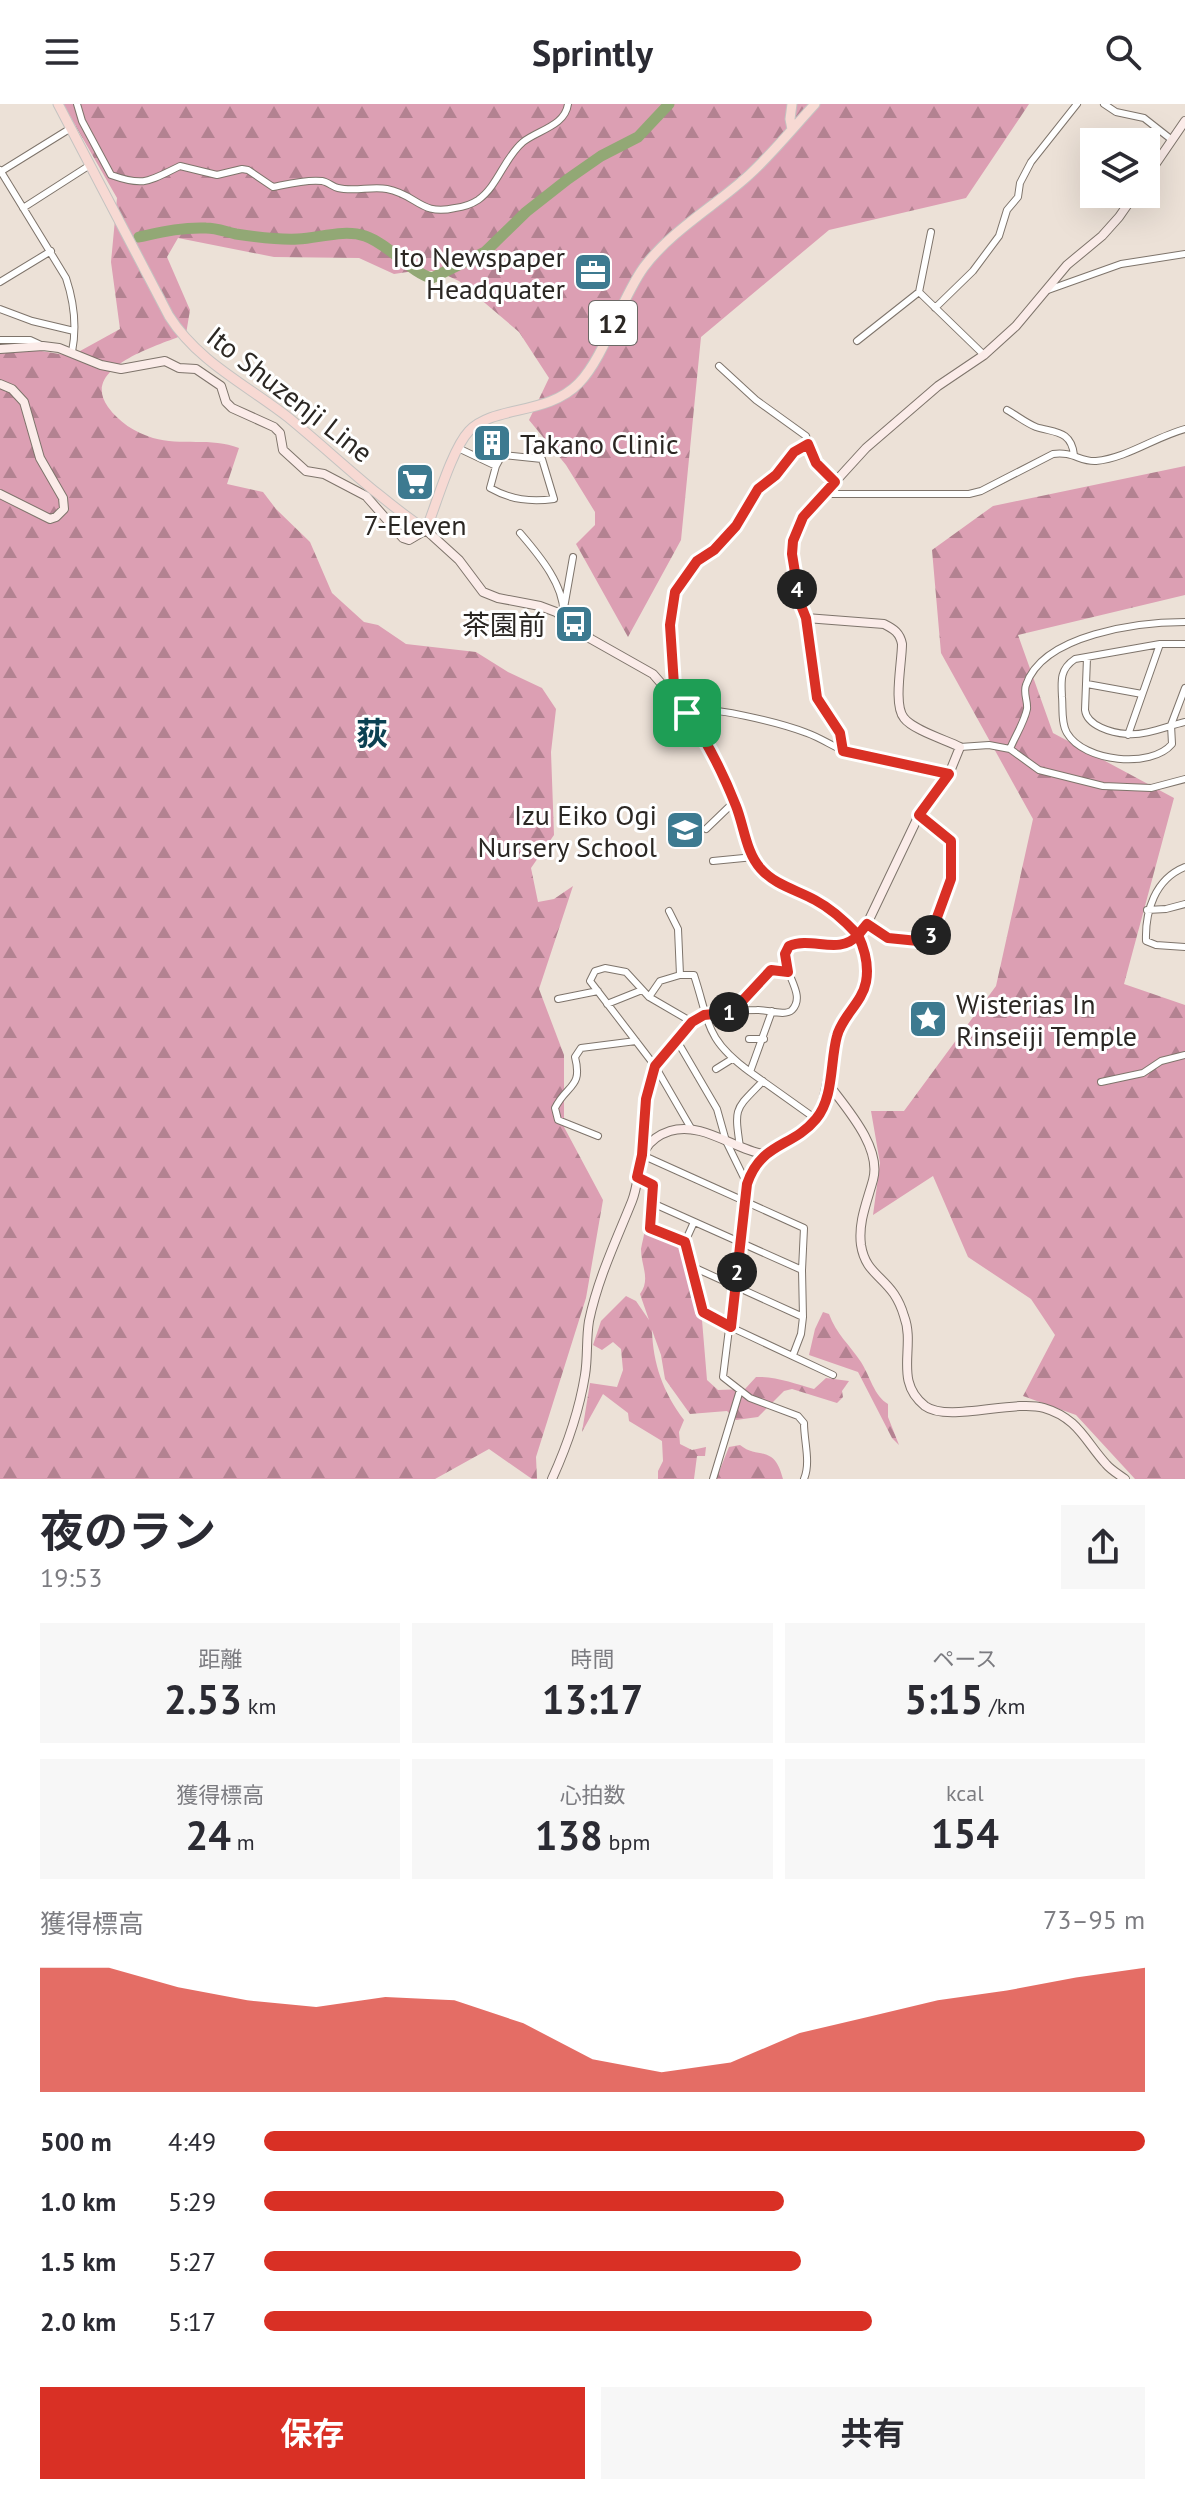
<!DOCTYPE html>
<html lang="ja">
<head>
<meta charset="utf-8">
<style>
	body { margin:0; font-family:"PT Sans","Noto Sans JP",sans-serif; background:#f7f7f7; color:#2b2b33; height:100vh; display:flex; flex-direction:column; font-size:30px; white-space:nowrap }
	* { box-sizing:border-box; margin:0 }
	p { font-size:26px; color:#7c7c81 }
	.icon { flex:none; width:44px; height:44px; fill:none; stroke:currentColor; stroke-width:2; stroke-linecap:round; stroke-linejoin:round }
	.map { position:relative; height:1375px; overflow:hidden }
	.details { display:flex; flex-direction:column; background:#fff; flex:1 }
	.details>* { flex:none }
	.tools { position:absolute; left:1080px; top:24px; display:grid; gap:16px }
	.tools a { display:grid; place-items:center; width:80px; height:80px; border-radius:0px; background:#fff; box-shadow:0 8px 32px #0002; font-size:40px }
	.pin { position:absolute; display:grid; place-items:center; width:68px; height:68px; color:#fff; margin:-34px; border-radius:16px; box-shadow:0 4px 12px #0006 }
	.km { position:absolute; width:40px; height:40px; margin:-20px; border-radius:50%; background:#222; color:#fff; font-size:22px; line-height:40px; text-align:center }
	.round { display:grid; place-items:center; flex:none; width:84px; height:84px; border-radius:0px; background:#f7f7f7 }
	.summary { display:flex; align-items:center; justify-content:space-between; height:136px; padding:0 40px }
	h1 { font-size:44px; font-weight:700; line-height:60px }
	.metrics { display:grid; grid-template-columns:repeat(3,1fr); gap:12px; height:136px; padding:8px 40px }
	.metrics div { display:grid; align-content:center; border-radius:0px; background:#f7f7f7; text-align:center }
	.metrics b { font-size:40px; font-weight:700 }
	.metrics small { font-size:22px; font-weight:400 }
	.metrics p { font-size:22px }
	.chart { height:224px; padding:16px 40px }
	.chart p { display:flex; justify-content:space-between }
	.chart svg { width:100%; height:144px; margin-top:8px; fill:#d93025; opacity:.7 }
	.cta { display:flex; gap:16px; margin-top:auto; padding:16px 40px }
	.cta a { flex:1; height:92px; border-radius:0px; background:#d93025; color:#fff; font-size:32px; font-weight:700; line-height:92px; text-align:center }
	.cta a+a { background:#f7f7f7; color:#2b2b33 }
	ul { padding:0 40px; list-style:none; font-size:26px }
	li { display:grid; grid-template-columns:128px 96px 1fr; align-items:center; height:60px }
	li i { height:20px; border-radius:10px; background:#d93025 }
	header { display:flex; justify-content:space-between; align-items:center; height:104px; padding:0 40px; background:#fff; font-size:36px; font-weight:700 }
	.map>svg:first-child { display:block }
</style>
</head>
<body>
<header><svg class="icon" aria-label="menu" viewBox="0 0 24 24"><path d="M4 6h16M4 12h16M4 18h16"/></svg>Sprintly<svg class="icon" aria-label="search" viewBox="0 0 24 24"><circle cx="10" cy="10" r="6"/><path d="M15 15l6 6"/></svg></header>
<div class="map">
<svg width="1185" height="1375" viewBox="0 0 1185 1375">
	<defs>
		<pattern id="forest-firs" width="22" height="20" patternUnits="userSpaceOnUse" patternTransform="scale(2)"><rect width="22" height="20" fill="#dc9fb3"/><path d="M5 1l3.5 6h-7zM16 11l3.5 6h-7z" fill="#b38291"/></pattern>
	</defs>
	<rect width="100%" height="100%" fill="#ece1d7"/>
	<path fill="url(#forest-firs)" d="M63,0H1029L966,94L829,126L701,233L681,436L628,533L576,440L595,421V408L566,361L529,316L549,274L519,228L459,177L437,167H414L394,170L359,154L274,153L178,134L167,153L190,206L186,230C160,241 79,263 108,303C119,318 134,328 153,334C181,342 211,333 239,344L227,380L263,388L276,405L310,438L332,489L364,518L378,521L406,540L476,548L508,568L542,584L556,605L551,648L554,731L531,764L538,798L554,795L573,782L539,885L564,951V1023L603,1096L586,1194L536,1353L537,1375H532L489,1345L435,1375H0V240L71,252L120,225L111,158L117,94Z
		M1185,362V491L1018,531L1053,629L1174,694L1124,880L1185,901V1375H1135L1076,1311L1023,1292L1055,1231L1031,1195L968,1153L933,1072L873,1111L880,1059L871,1007H904L996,882L1033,715L941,549L932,446L993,402Z
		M645,1125L680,1139L683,1144L702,1216L707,1276L718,1286L745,1285L756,1273C775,1272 796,1280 814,1285L826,1274L849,1277L842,1287L843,1293L837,1299L792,1285L784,1287L758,1313L736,1316L727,1307L690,1310L665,1275L661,1251L652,1226C653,1260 663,1288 684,1316L679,1328L680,1340L692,1346L706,1343L705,1352H697L694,1375H658V1367L663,1357L662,1337L629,1317L628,1309L603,1290L582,1328L590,1279L617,1283L623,1266L621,1245L613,1238L602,1246L593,1241L601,1217L626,1192L636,1197L649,1216L640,1190C651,1175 641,1162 641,1145C642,1139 644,1132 645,1125Z
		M823,1208L829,1210C836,1230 850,1241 861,1258C870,1272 874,1292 888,1300V1313L899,1341L892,1334L858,1268L809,1251L815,1225Z
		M740,1341C758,1356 774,1339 783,1375H716L729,1343Z"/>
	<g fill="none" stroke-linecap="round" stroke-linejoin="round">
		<path stroke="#92a875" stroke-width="11" d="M139,133C162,128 183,123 206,124C217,124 226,128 236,130C256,133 278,136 298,135C319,134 344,125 365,132C389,140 412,170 432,174L485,148L526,108L568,75L601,52L638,33L669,0"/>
		<g stroke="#7e746b" stroke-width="8">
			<path id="street" d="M77,0L82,17L111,71C145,83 149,77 180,62L217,71L242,65L248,66L273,83C288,80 307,75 322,77C328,78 333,83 338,84C354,88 372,82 387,85C418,91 420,112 455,104C463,103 472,100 478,96C498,82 504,54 523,38C538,26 565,22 568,0
				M1104,0L1116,8L1144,14L1172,36
				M0,66L66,174C74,198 77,223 72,248
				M0,68L71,24
				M23,104L90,61
				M0,178L51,147
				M1048,186L1121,160L1185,150
				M919,188L984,251
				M935,204L973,167L999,132L1007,106L1018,93L1020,79L1031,58L1077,0
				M0,205L32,217L74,227
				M0,236H30L43,242
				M857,237L919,188L931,128
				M719,262L756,296L806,332L816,359L835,378
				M1007,306C1016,311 1026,319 1036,323C1055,329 1071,326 1074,351
				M808,340L794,348L776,371L758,385L736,422L714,446L697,457L675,488L670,521L674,581L690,601L687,609C703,598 786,621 807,629C824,635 839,647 857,652C887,660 919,662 949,670
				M458,344L496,362L502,351L542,355L554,395C531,398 511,396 490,384L496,362
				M823,390H969L981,387L1053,350C1073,347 1080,358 1096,357C1127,354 1155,333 1185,325
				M520,429C539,451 567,484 563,514
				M564,504L573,453
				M806,514L817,594L840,629L843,647
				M1185,540H1160L1075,555C1060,565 1061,576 1062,593C1063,604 1061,619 1067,629C1084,658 1151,665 1172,640L1171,621L1185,584
				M1087,554L1085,606C1087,622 1112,629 1127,630C1144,632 1168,622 1185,618
				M1087,580L1142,590
				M1128,631L1160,540
				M960,643L989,641L1010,645L1039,666L1103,682L1151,684L1185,675
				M1010,645C1015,632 1024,619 1027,605C1028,597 1023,589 1026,581C1043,530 1139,518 1185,518
				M706,725L734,698
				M713,757L754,753
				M1185,763C1155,775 1145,807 1146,837L1156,841L1185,843
				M1147,806L1166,805L1185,800
				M669,807L678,825L680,871H694C710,920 705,935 750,968
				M867,820L888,834L928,838L951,775V737L919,711
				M649,893L660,877L680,871
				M558,895L598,887
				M607,900L642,886
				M772,907L750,968L816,1015
				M732,908L771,866L788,868
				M676,935L717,1005L726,1037L747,1080
				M749,935H764
				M716,965L732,955
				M1101,978L1143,969L1161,957L1185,951
				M692,1026L655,962L590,877L595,867L605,864L626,868L649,893L692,918
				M598,1032L558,1016L555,1004C567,980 583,984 575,953L581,944L636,937
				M740,1043C734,1002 735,1006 763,977
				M763,1050L752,1065L747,1080L723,1273L750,1294L798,1312L804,1319C804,1338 811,1358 804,1375
				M637,1073L653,1081L650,1098L802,1166L804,1124L642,1051C638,1004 648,967 679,932C686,924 692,916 702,912C716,906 741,906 757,906C766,905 785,913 792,906C809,888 775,864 789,842C812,832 839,851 858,831
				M650,1098V1124L685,1138
				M694,1118L685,1138L693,1163L803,1213L802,1166
				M693,1163L703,1208L707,1212L833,1271
				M793,1251L801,1230L803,1213
				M713,1375L740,1286"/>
		</g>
		<g stroke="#7e746b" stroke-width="10">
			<path id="secondary" d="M1146,74L1185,17
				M0,245L43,242L59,244L101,261L121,265L165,257L179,264L196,265L221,282L226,298L232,304L274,323L280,329L283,346L306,367L324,370L366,392L403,434L409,436L426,426L459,456L483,488L498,494L540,502L556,508L591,535L653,570L687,609L704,636L737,705L751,747L762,766L778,779L814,796L838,811L858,831L865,852V881L838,928L821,1007L816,1015L802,1027L763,1050C734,1045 701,1017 670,1027C633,1039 643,1069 632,1097C616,1137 598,1174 589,1217C586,1235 588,1253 585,1271C579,1308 567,1342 552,1375
				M0,280L12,285L24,298L40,354L63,394L64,405L56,413L50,415L0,390
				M858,831L867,820L919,711L949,670L960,643C946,636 913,626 904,614C893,601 902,558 902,540C900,529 894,525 884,520L806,514C795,495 789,459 793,438C795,429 800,421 803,413L866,344L938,282L984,251L1016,222L1067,161L1102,132L1119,113L1135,90
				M829,981C847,1005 882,1044 873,1076C867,1098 858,1118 861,1141C865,1167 881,1171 894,1190C898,1196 902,1205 904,1212C916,1243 893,1277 925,1302C948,1319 1014,1295 1044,1304C1078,1314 1085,1337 1106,1360C1111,1366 1118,1370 1125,1375"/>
		</g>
		<g stroke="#c4c3c1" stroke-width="11">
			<path id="primary" d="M58,0L169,212C198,258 247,281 289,314C334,351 377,393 426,426C436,401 452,345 469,327C494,301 547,312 579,279C605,252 620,196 644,163C672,126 715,102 749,71C772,50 793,24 815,0
				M792,0L790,15L792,25"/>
		</g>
		<use href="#street" stroke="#fff" stroke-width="6"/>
		<use href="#secondary" stroke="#fbece9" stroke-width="8"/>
		<use href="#primary" stroke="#f7d9d3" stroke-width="9"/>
	</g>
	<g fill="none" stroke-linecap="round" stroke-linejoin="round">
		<g stroke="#fff" stroke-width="16">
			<path id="route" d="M687,609C707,637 723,669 736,702C744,722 746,749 761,765C775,781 797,786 815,796C832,805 845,817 858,831C839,852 812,832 789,842L785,850L788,868L771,866L732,908L704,911L692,918L655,962L646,995L642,1051L637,1073L653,1081L650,1124L685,1138L703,1208L731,1223L747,1080C761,1038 792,1044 816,1015C834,994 830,957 837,932C842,912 862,899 866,878C869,862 865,846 858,831L867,820L888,834L928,838L951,775V737L919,711L949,670L843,647L840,629L817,594L806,514L800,499L792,450L793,437L803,413L835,378L816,359L808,340L794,348L776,371L758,385L736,422L714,446L697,457L675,488L670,521L674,581L690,601L687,609"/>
		</g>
		<use href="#route" stroke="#d93025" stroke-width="10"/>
	</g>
	<defs>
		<g id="office-square" transform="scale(2)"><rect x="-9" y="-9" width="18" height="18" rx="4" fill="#3d7a90" stroke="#fff"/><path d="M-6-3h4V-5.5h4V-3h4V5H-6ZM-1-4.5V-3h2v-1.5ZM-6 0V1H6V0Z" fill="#fff"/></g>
		<g id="building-square" transform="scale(2)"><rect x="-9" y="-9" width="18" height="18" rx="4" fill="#3d7a90" stroke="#fff"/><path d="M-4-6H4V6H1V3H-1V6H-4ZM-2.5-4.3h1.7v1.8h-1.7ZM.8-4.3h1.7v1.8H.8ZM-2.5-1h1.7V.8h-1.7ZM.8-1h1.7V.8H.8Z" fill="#fff"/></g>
		<g id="supermarket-square" transform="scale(2)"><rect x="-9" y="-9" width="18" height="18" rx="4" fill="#3d7a90" stroke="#fff"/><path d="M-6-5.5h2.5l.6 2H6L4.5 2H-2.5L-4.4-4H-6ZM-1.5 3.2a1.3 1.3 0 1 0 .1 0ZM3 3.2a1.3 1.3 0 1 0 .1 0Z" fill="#fff"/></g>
		<g id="bus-square" transform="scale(2)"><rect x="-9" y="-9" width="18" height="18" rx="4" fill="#3d7a90" stroke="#fff"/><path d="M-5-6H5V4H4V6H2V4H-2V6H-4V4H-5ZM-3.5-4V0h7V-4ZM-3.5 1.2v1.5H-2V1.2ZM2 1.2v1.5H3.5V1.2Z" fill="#fff"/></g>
		<g id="school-square" transform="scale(2)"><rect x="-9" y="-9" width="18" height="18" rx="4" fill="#3d7a90" stroke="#fff"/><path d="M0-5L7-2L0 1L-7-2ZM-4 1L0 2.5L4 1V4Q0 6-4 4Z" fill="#fff"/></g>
		<g id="sight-square" transform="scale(2)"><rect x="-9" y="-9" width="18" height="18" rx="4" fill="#3d7a90" stroke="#fff"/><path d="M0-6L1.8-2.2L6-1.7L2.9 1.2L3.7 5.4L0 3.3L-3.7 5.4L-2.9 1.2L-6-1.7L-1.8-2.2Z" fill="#fff"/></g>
	</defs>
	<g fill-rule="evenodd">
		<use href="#office-square" x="593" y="168"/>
		<use href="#building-square" x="492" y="339"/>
		<use href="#supermarket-square" x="415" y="378"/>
		<use href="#bus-square" x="574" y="520"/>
		<use href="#school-square" x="685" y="726"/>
		<use href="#sight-square" x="928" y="915"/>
	</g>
	<g text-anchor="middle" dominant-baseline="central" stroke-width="6" stroke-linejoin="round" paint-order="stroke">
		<rect fill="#fff" stroke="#6b6865" stroke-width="2" x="589" y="197" width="48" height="44" rx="6"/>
		<g font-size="26" font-weight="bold" fill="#2b2723">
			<text x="613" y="219">12</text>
		</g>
		<g font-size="28" fill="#2b2723" stroke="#fff" text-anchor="end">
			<text x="565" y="152">Ito Newspaper<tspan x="565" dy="32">Headquater</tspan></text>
			<text x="520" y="339" text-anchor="start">Takano Clinic</text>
			<text x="415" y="420" text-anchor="middle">7-Eleven</text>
			<text x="546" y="520">茶園前</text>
			<text x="657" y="710">Izu Eiko Ogi<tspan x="657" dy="32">Nursery School</tspan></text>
			<text x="956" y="899" text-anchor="start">Wisterias In<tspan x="956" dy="32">Rinseiji Temple</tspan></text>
		</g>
		<g font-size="28" fill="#2b2723" stroke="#fff">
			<text transform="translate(290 290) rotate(38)">Ito Shuzenji Line</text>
		</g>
		<g font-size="32" font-weight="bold" fill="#0b4152" stroke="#fff">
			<text x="372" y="629">荻</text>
		</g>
	</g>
</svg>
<div class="tools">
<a><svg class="icon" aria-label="layers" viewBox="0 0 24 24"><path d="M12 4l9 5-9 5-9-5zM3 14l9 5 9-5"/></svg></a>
</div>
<div class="pin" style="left:687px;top:609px;background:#1e9e55"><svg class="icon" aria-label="arrive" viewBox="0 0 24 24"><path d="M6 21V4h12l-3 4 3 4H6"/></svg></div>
<b class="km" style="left:729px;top:908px">1</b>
<b class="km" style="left:737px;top:1168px">2</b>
<b class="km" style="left:931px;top:831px">3</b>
<b class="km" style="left:797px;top:485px">4</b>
</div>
<section class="details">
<div class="summary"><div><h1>夜のラン</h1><p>19:53</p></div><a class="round"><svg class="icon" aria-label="share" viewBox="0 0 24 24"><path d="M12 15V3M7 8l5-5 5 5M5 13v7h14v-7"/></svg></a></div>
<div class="metrics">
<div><p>距離</p><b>2.53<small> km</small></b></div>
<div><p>時間</p><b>13:17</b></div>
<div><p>ペース</p><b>5:15<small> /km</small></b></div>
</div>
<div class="metrics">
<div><p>獲得標高</p><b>24<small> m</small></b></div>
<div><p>心拍数</p><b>138<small> bpm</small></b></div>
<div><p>kcal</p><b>154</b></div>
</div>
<div class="chart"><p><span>獲得標高</span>73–95 m</p>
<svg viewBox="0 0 160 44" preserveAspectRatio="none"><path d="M0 44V6L10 6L20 12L30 16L40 18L50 15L60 16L70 23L80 34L90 38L100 35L110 26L120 21L130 16L140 13L150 9L160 6V44z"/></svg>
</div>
<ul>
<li><b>500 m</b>4:49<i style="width:100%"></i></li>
<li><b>1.0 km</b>5:29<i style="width:59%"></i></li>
<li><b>1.5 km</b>5:27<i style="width:61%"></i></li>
<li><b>2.0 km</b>5:17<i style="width:69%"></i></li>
</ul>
<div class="cta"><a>保存</a><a>共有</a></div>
</section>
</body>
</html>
